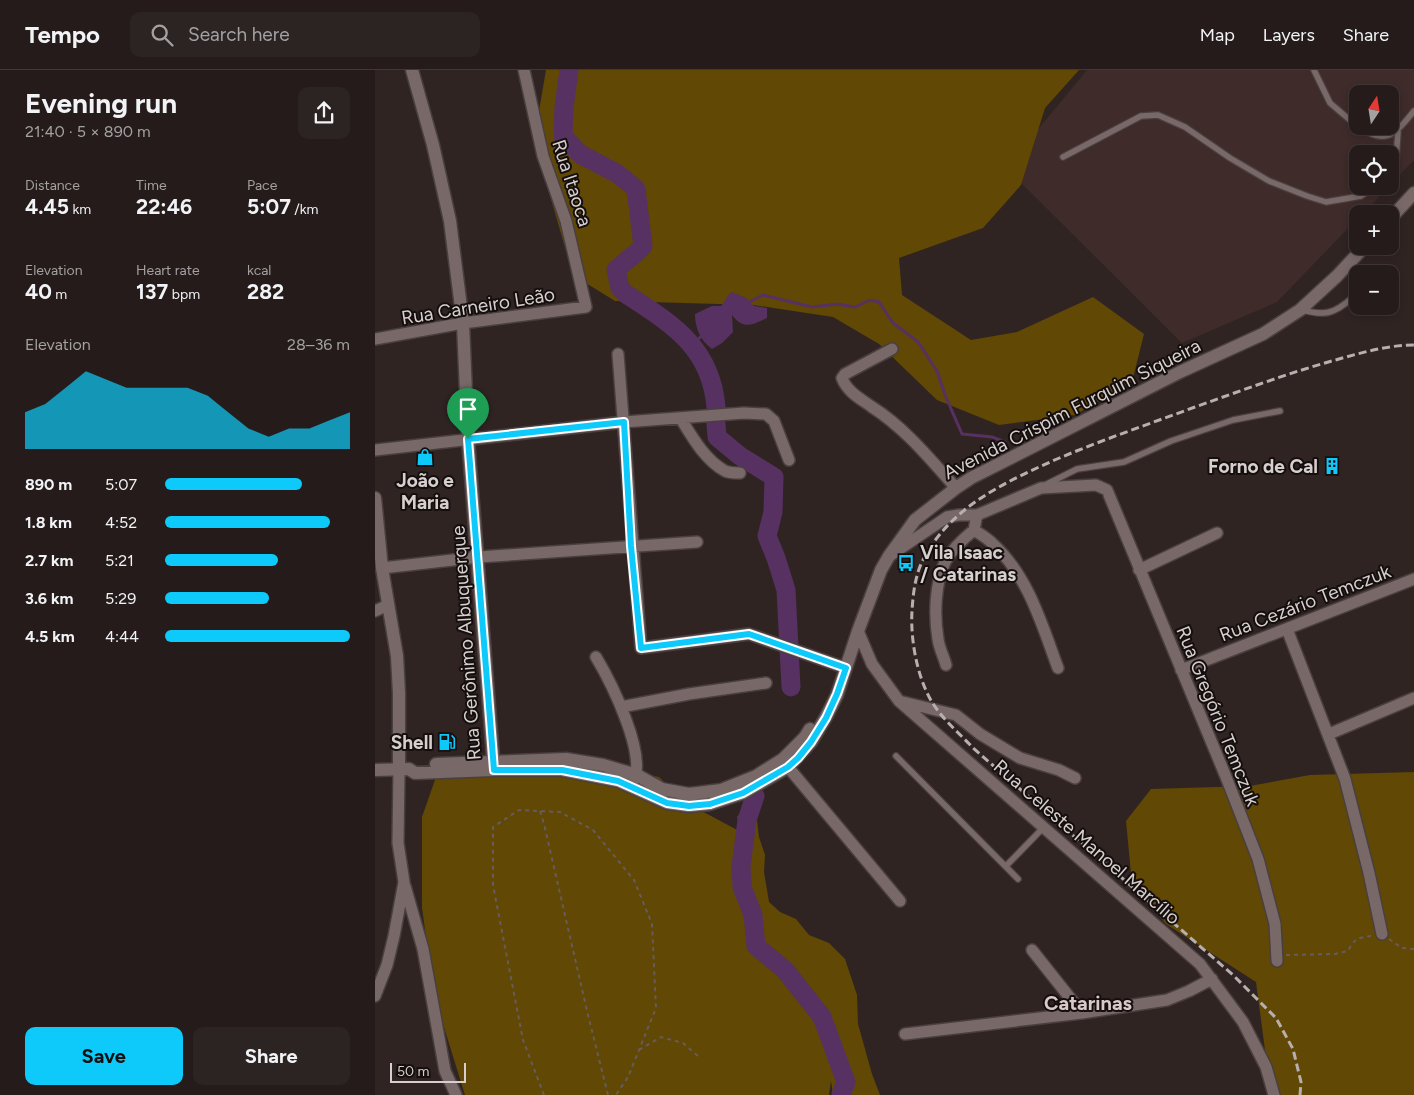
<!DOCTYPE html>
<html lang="en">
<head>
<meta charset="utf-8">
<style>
	body { margin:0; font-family:Figtree,sans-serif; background:#2c2423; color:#f1f3f6; height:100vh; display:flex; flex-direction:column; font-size:19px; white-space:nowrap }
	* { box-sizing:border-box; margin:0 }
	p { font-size:16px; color:#a3a1a2 }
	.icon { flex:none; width:28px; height:28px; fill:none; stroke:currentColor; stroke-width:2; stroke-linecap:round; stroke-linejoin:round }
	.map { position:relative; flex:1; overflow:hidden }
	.side { display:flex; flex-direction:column; background:#241b1a; width:375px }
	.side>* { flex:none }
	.needle { width:32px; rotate:12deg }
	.tools { position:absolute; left:974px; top:15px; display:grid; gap:10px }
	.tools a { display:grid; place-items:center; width:50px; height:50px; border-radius:10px; background:#241b1a; box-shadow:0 2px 8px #0003,0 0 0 1px #413939; font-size:25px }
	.scale { position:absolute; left:15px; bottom:12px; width:76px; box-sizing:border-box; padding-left:5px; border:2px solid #d7cfce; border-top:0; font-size:14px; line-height:18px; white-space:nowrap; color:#d7cfce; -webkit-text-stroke:4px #140f0e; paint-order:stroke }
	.pin { position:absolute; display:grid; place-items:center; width:42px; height:42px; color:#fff; margin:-51px -21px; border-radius:50% 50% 50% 0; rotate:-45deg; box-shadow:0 0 5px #0007 }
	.pin .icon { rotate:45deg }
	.round { display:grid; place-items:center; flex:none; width:52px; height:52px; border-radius:10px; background:#2c2423 }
	.headline { display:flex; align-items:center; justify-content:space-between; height:85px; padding:0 25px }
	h1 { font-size:28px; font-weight:700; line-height:38px }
	.stats { display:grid; grid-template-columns:repeat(3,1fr); gap:8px; height:85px; padding:5px 25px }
	.stats div { display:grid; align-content:center }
	.stats b { font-size:21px; font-weight:700 }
	.stats small { font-size:14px; font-weight:400 }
	.stats p { font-size:14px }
	.chart { height:140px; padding:10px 25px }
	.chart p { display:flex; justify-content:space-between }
	.chart svg { width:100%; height:90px; margin-top:5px; fill:#0ecafa; opacity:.7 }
	.cta { display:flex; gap:10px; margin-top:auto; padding:10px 25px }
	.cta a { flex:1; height:58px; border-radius:10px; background:#0ecafa; color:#111; font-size:20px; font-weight:700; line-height:58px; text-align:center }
	.cta a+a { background:#2c2423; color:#f1f3f6 }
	ul { padding:0 25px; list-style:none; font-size:16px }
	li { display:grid; grid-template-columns:80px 60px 1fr; align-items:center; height:38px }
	li i { height:12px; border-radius:6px; background:#0ecafa }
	header { display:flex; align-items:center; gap:30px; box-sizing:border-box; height:70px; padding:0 25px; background:#241b1a; border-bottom:1px solid #413939 }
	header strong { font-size:24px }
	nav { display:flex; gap:28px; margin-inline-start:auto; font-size:18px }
	.search { width:350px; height:45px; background:#2c2423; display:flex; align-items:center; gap:12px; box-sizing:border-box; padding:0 18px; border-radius:10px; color:#a3a1a2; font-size:19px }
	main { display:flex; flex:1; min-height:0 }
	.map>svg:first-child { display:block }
</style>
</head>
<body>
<header>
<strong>Tempo</strong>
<div class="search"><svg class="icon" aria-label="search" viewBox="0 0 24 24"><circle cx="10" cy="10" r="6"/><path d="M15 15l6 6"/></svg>Search here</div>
<nav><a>Map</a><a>Layers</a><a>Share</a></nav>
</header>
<main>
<section class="side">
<div class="headline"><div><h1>Evening run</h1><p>21:40 · 5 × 890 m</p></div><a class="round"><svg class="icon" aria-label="share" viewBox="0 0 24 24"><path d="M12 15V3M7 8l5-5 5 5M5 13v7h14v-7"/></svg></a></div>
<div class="stats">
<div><p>Distance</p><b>4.45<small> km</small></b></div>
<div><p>Time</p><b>22:46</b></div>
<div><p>Pace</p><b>5:07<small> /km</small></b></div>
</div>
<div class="stats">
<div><p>Elevation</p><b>40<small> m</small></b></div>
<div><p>Heart rate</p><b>137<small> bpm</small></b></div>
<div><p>kcal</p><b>282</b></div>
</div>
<div class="chart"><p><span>Elevation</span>28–36 m</p>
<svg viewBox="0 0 160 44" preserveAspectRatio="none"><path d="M0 44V26L10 22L20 14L30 6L40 10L50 14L60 14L70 14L80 14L90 18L100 26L110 34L120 38L130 34L140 34L150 30L160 26V44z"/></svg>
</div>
<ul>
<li><b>890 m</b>5:07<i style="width:74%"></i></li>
<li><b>1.8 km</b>4:52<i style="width:89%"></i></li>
<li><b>2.7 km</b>5:21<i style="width:61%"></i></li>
<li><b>3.6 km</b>5:29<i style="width:56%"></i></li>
<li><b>4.5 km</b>4:44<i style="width:100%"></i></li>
</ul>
<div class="cta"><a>Save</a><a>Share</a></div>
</section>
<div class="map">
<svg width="1039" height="1025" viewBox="0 0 1039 1025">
	<rect width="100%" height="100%" fill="#302423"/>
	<path fill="#3e2b2a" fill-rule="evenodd" d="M712,0H1039V90L1015,115V84H982V116H1014L988,144H982V149L902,232L807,273L631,98ZM982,24H1015V56H982Z"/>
	<path fill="#614804" d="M171,0H704L670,38L646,115L608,158L524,188L527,225L596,270L642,262L718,227L769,264L757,312L700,345L624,355L562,330L504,274L458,247L378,235L240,231L198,205L159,70Z
		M121,684L194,689L284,707L308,731L366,762L362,747L379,727L384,767L390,785L389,802L394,832L405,842L421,849L434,865L454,873L470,889L482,925L483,954L497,1004L505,1025H458L456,1011L454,1025H90L59,925L47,838V747L61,707Z
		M1039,702V1025H896L881,912L791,854L757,814L751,751L776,719L875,716L935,705Z"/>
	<path fill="#573162" d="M357,222L371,228L379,236L392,238V248C377,255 368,260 357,245L358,262L347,273L337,279C325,270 320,258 320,244L337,236H346L354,224Z"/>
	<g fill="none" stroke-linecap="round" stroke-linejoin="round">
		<path stroke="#573162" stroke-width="3" d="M372,233L388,225L437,237L462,234L480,237L495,230L504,232L518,253L543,272L562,301L570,325L587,364L617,367L630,372
			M318,275L328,264"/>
		<path stroke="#573162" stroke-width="19" d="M194,0L189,37L188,66L205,84L243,104L261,119L268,176C260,185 250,191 241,200L245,218L251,224C297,254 336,277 341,337
			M341,354L342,367L365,386L399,407L398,442L392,466L401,488L411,520L416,617
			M380,726L372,750L366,796L367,817L378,845L381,876L410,900L447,947L471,1012L466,1025"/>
		<g stroke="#4a3f3f" stroke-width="8">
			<path id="lane" d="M939,0L955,33L982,56
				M983,56C1011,77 1021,63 1039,41
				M688,87L766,46L783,45L810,57L855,88L894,111L932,126L951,132L986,126L1001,116
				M1015,100L1021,89L1023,62
				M927,240C950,246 959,244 977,228
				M672,414L702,399L749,392L796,371L858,350L905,341
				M521,686L643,809
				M631,796L668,758"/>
		</g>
		<g stroke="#4a3f3f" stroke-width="14">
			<path id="street" d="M0,269L88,253L211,237L191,151L168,86L149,0
				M517,279L470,304L467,308C472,322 486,329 497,337C530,358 555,389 581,418
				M243,284L266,578L374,564L471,598
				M306,349C317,367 330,390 350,401C354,403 361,403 365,403
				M0,380L249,352L369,343L391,344L399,351L414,390
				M602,445L599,460C605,464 612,468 617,473C653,505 667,555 683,598
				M516,485L572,447L584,445H602L666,418L721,415L732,420L851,707L883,789L900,854L902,891
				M7,498L104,487L322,472
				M764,500L842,463
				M0,541L13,535
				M912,559L970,709L994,803L1007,864
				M483,561L497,594L524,631L825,894L868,952L891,997L899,1025
				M221,587C236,612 273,686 258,712
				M571,595C569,587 564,578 563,569C559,545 560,514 570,492C577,479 588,469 599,460
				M806,600L1039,509
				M528,632L581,645L605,664L645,688L684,700L700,708
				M246,637L314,624L391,613
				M954,664L1039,628
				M413,697L525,831
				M30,816L48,879L70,1001L81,1025
				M657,880L707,943
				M0,926L12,895L19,866L29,812L23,773L24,700
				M530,964L707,943L792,930L814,921L837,909"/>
		</g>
		<g stroke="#4a3f3f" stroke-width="15">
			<path id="secondary" d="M37,0L58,75L75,151L88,253L93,369L119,700
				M1015,149L1039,123
				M0,428L7,498L22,586L24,623V700
				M61,694L191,689L228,695L262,705L287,719L314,724L346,720L381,706L408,689L430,667L435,659
				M0,700L34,699L40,703L119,700H187L243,711L292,733L314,736L335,734L368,723L413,697L436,672L451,647L462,625L483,561L506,500L514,486L540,450L581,418L596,408L805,302L888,264L925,240L962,206L990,176"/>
		</g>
		<path stroke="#675c5b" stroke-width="2" stroke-dasharray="4 4" stroke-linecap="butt" d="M165,741L169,754L213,945L233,1025
			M1014,869L1027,878L1039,879
			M911,885L960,884L973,881C980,868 982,868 996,866
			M264,980L286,967L308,973L324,987
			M169,1025L148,970L118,815V757L144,740L185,742L218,760L259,810L277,854L281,938L253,1007L241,1025"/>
		<use href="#lane" stroke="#786968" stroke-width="5.5"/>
		<use href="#street" stroke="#786968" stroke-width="11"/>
		<use href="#secondary" stroke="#786968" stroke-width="12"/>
		<path stroke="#b8b0af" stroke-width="3" stroke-dasharray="8 4" stroke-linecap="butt" d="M925,1025L926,1012L918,979L901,948L858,905L598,678C587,666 574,655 564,642C544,618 535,573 537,541C538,525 540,505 548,490C575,437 630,412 682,389C727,370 774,354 820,337C868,320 916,302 964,289C989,282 1014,275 1039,275"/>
	</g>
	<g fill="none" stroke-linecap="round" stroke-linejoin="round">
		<g stroke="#fff" stroke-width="10">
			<path id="route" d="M249,352L256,476L266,578L374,564L471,598L462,624L451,648L436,672L423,688L413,697L368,723L335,734L314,736L292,733L243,711L187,700H119L93,369Z"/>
		</g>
		<use href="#route" stroke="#0ecafa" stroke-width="6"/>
	</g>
	<defs>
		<g id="shop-bare" transform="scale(1.35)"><path d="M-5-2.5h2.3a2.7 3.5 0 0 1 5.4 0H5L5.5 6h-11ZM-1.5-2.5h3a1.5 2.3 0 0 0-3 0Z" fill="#0ecafa" stroke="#140f0e" stroke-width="2.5" paint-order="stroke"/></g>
		<g id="building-bare" transform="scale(1.35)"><path d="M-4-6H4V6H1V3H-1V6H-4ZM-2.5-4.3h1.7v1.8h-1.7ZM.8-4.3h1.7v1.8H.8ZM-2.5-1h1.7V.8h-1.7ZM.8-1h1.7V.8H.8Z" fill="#0ecafa" stroke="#140f0e" stroke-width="2.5" paint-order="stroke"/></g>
		<g id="bus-bare" transform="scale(1.35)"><path d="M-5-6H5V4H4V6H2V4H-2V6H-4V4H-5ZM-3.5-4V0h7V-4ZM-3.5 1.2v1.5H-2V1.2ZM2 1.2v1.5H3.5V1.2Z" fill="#0ecafa" stroke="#140f0e" stroke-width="2.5" paint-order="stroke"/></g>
		<g id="fuel-bare" transform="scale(1.35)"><path d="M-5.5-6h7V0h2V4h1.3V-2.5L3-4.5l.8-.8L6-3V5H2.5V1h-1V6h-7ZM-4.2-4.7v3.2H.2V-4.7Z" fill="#0ecafa" stroke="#140f0e" stroke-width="2.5" paint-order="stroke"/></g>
	</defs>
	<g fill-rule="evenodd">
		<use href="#shop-bare" x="50" y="387"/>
		<use href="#building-bare" x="957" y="396"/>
		<use href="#bus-bare" x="531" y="493"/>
		<use href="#fuel-bare" x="72" y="672"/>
	</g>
	<g text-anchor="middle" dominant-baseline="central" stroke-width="4" stroke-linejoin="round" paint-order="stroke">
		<g font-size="19" fill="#d7cfce" stroke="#140f0e">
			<text transform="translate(197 113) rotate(72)">Rua Itaoca</text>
			<text transform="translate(103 236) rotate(-9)">Rua Carneiro Leão</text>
			<text transform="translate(697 339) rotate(-27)">Avenida Crispim Furquim Siqueira</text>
			<text transform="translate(930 533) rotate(-21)">Rua Cezário Temczuk</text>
			<text transform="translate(91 573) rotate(-94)">Rua Gerônimo Albuquerque</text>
			<text transform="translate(843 646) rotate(68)">Rua Gregório Temczuk</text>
			<text transform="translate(712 772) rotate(41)">Rua Celeste Manoel Marcílio</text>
		</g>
		<g font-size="19" font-weight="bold" fill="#d7cfce" stroke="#140f0e" text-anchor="end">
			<text x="943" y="396">Forno de Cal</text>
			<text x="50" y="410" text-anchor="middle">João e<tspan x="50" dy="22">Maria</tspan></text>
			<text x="545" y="482" text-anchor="start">Vila Isaac<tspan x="545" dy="22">/ Catarinas</tspan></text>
			<text x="58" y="672">Shell</text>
		</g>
		<g font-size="20" font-weight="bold" fill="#dac9c8" stroke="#140f0e">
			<text x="713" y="933">Catarinas</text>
		</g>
	</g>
</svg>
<div class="tools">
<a><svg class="needle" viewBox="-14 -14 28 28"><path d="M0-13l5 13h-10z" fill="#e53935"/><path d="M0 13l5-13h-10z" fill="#a3a1a2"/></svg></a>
<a><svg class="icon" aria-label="locate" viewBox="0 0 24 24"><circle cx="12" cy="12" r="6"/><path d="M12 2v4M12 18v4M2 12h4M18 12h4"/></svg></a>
<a>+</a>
<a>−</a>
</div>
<div class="scale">50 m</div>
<div class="pin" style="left:93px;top:369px;background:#1e9e55"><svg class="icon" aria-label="arrive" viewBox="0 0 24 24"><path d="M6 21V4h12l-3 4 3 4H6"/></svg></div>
</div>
</main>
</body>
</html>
